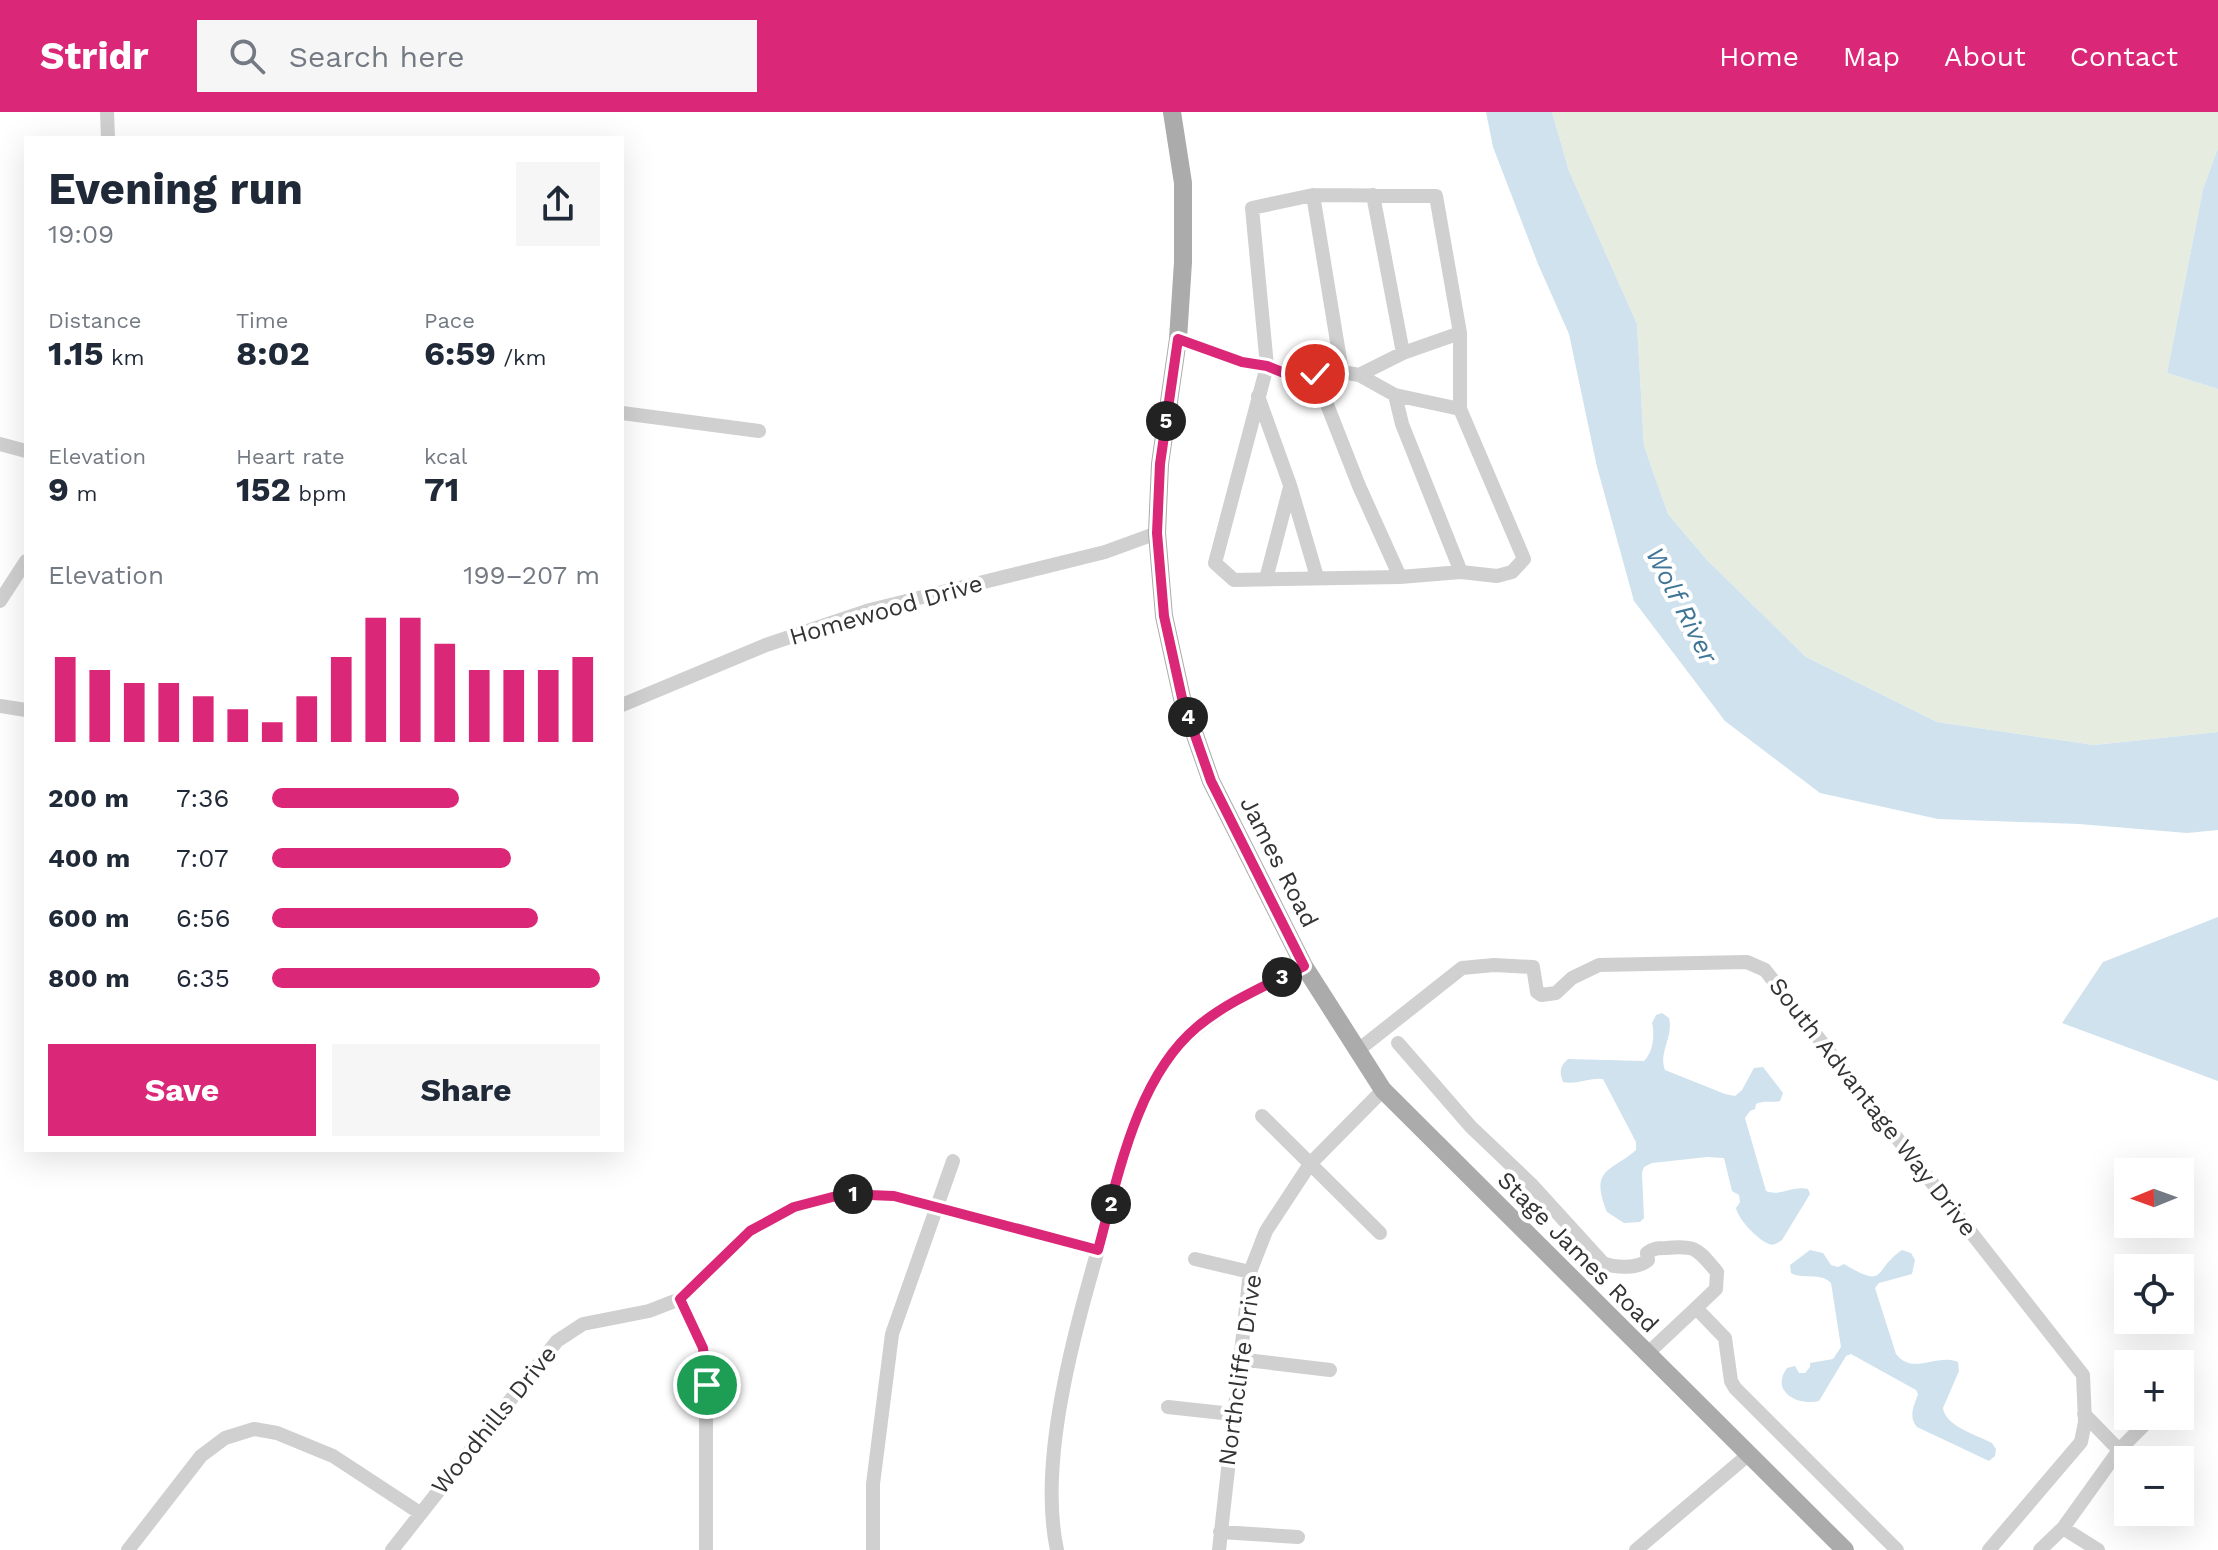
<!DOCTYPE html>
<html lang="en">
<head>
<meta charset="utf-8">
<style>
	body { margin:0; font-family:"Work Sans",sans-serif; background:#f6f6f7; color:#1f2937; height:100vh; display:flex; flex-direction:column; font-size:30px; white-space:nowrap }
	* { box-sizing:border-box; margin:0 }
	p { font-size:26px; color:#747a83 }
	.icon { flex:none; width:44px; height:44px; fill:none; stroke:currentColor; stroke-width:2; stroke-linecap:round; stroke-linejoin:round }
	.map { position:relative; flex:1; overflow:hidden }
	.panel { position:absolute; left:24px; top:24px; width:600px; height:1016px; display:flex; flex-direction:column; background:#fff; border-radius:0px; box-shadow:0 8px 32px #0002 }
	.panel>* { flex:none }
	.needle { width:52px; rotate:269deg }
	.buttons { position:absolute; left:2114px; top:1046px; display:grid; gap:16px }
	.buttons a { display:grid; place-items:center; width:80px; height:80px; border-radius:0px; background:#fff; box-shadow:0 8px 32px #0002; font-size:40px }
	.pin { position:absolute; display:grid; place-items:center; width:68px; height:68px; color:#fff; margin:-34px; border:4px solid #fff; border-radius:50%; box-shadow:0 2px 8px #0007 }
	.km { position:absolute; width:40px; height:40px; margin:-20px; border-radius:50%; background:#222; color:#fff; font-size:22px; line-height:40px; text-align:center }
	.round { display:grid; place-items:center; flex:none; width:84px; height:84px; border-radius:0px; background:#f6f6f7 }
	.overview { display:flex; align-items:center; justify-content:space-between; height:136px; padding:0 24px }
	h1 { font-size:44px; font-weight:700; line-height:60px }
	.metrics { display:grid; grid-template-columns:repeat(3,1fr); gap:12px; height:136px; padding:8px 24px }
	.metrics div { display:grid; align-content:center }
	.metrics b { font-size:34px; font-weight:700 }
	.metrics small { font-size:22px; font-weight:400 }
	.metrics p { font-size:22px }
	.chart { height:224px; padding:16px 24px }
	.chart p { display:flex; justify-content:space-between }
	.chart svg { width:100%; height:144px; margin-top:8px; stroke:#db2777; stroke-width:6 }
	.cta { display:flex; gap:16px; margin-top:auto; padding:16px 24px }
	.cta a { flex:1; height:92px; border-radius:0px; background:#db2777; color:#fff; font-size:32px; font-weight:700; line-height:92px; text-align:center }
	.cta a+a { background:#f6f6f7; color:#1f2937 }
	ul { padding:0 24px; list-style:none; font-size:26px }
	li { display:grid; grid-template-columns:128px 96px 1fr; align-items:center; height:60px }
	li i { height:20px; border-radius:10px; background:#db2777 }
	header { display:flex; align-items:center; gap:48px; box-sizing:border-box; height:112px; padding:0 40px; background:#db2777; color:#fff }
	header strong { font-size:38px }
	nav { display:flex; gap:44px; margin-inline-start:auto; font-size:28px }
	.search { width:560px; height:72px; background:#f6f6f7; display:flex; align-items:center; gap:20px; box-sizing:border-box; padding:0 28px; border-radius:0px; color:#747a83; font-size:30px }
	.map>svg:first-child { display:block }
</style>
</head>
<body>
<header>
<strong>Stridr</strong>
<div class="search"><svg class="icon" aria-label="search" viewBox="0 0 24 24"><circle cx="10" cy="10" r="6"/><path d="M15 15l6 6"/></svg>Search here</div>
<nav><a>Home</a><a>Map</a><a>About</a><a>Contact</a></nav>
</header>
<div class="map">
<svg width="2218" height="1438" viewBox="0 0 2218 1438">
	<rect width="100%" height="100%" fill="#fff"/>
	<path fill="#e6ecdf" d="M1552,0H2218V36L2203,77L2167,261L2218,277V620L2094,633L1937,610L1806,545L1707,448L1668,402L1644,334L1637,212L1569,59Z"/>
	<path fill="#cfe2ee" d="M1486,0H1552L1569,59L1637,212L1644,334L1668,402L1707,448L1806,545L1937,610L2094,633L2218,620V718L2187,721L2079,712L1938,707L1820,681L1725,609L1634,489L1597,355L1569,222L1538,152L1493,35Z
		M2218,36V277L2167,261L2203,77Z
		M2218,805V969L2062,911L2103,850Z
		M1662,901L1669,906C1674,924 1658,941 1665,958L1725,982L1735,984L1742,978L1754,956L1763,955L1783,981L1780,989C1771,991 1764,988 1756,992L1755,997L1750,999L1745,1006L1766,1079C1779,1085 1793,1073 1808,1077L1810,1082L1782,1128C1777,1131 1775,1134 1769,1132C1758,1128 1738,1107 1736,1096L1740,1090L1739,1083L1732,1079L1724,1046L1707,1045L1652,1051L1644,1055L1642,1061L1644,1106L1640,1110L1624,1111L1607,1100C1589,1056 1611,1060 1636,1038V1030L1603,967C1589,965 1578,973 1563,970C1559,960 1560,954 1568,947L1644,949C1653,940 1655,923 1652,911L1656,903Z
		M1810,1138L1823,1141L1831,1153L1838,1155L1844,1152C1888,1178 1872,1158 1902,1138L1911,1141L1915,1148L1912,1162L1879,1171L1875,1176L1896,1242C1913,1264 1936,1241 1958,1250L1959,1259L1943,1296C1945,1314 1977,1323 1992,1331L1996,1337L1995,1344L1989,1349L1917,1315C1908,1305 1914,1294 1918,1282L1916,1278L1851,1242L1846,1244L1819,1289C1797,1294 1770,1279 1787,1256L1795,1254L1799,1261H1805L1810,1255V1251L1833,1247L1841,1235L1831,1171C1821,1160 1803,1168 1791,1161L1790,1153Z"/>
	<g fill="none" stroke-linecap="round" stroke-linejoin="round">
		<path stroke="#d0d0d0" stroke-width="14" d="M107,0L108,26
			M1313,83L1436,84L1460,221V297L1524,447L1512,460L1497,464L1461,460L1400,465L1234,468L1215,451L1267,254L1252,96Z
			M1313,83L1342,260
			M1373,83L1403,241
			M1178,227L1242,250L1267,254L1289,263L1342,260L1359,263L1403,241L1460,221
			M1315,262L1359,374L1400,465
			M1359,263L1395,283L1460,297
			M1395,283L1402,312L1461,460
			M1258,284L1290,373L1317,465
			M622,301L759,319
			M0,332L26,339
			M1266,467L1290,375
			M0,489L26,449
			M622,593L766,533L870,498L1105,440L1157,421
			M0,594L26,598
			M1398,931L1471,1015L1531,1072L1603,1151C1615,1156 1638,1157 1648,1148L1647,1141C1654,1136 1658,1136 1666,1136C1697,1133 1697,1137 1717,1160L1716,1177L1696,1196L1725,1226L1731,1269L1735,1276L1897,1438
			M1357,939L1462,856L1494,853L1533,855L1537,880L1541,883L1556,881L1572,866L1599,853L1747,850L1765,858L2083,1263L2085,1310L2081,1330L1989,1438
			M1262,1004L1380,1121
			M1195,1147L1250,1160
			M680,1187L698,1224L706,1248V1438
			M1647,1242L1696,1196
			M1238,1247L1330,1258
			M1168,1295L1232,1302
			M2084,1302L2119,1338
			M2063,1416L2098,1438
			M1220,1420L1298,1425
			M128,1438L201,1344L225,1326L254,1317L277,1321L333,1344L420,1401
			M392,1438L557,1229L583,1212L649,1199L680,1187L750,1119L794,1095L844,1082L894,1084L1098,1138
			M873,1438V1372L892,1222L953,1049
			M1057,1438C1036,1341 1081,1198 1108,1103C1122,1051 1135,988 1169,945C1203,901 1256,879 1304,854
			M1219,1438L1250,1160L1266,1119L1310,1052L1383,978
			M1636,1438L1748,1343
			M2040,1438L2063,1416L2119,1338L2153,1304"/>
		<path stroke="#ababab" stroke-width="18" d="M1172,0L1183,71V150L1178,227L1160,352L1157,421L1164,504L1182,586L1211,669L1304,854L1383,978L1845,1438"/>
	</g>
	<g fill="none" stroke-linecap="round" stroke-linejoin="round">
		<g stroke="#fff" stroke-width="16">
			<path id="route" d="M707,1273L703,1236L680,1187L750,1119L794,1095L844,1082L894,1084L1098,1138C1118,1065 1136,966 1197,915C1228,889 1268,873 1304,854L1211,669L1182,586L1164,504L1157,421L1160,352L1178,227L1242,250L1267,254L1289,263L1315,262"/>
		</g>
		<use href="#route" stroke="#db2777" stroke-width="10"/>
	</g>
	<g text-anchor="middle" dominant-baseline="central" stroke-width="8" stroke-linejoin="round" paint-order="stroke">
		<g font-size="24" fill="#333" stroke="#fff">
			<text transform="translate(886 498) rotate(-16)">Homewood Drive</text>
			<text transform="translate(1279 750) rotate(63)">James Road</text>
			<text transform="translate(1873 995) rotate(52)">South Advantage Way Drive</text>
			<text transform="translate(1578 1140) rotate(45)">Stage James Road</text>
			<text transform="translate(1240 1258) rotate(-82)">Northcliffe Drive</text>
			<text transform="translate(494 1308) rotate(-51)">Woodhills Drive</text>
		</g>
		<g font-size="26" font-style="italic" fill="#3f7597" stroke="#fff">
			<text transform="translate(1682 493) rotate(63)">Wolf River</text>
		</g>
	</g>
</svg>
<div class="buttons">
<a><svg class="needle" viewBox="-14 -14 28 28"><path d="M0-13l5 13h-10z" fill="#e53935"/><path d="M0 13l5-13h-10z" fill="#747a83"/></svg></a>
<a><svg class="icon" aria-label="locate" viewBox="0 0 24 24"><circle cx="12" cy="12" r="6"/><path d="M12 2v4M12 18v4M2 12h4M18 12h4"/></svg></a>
<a>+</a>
<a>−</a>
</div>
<div class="pin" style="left:707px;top:1273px;background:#1e9e55"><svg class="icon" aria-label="arrive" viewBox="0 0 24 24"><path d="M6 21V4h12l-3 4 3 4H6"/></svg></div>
<div class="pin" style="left:1315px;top:262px;background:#d93025"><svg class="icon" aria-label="check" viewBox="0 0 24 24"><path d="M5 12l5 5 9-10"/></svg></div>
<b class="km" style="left:853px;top:1082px">1</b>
<b class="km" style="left:1111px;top:1092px">2</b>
<b class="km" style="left:1282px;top:865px">3</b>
<b class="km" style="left:1188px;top:605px">4</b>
<b class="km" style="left:1166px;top:309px">5</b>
<section class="panel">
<div class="overview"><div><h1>Evening run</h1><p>19:09</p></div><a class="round"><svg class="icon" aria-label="share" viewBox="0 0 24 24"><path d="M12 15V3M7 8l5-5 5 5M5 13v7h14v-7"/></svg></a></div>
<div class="metrics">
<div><p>Distance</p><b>1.15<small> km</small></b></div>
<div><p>Time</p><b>8:02</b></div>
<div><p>Pace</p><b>6:59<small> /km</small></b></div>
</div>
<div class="metrics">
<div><p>Elevation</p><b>9<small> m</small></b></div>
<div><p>Heart rate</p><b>152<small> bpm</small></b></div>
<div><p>kcal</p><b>71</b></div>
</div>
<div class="chart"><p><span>Elevation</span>199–207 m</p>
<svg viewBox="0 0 160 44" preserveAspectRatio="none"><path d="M5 44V18M15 44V22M25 44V26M35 44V26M45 44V30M55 44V34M65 44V38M75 44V30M85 44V18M95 44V6M105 44V6M115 44V14M125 44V22M135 44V22M145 44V22M155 44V18"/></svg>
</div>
<ul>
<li><b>200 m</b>7:36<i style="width:57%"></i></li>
<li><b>400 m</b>7:07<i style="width:73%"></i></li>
<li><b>600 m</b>6:56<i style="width:81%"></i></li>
<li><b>800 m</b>6:35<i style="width:100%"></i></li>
</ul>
<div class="cta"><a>Save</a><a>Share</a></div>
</section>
</div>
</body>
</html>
